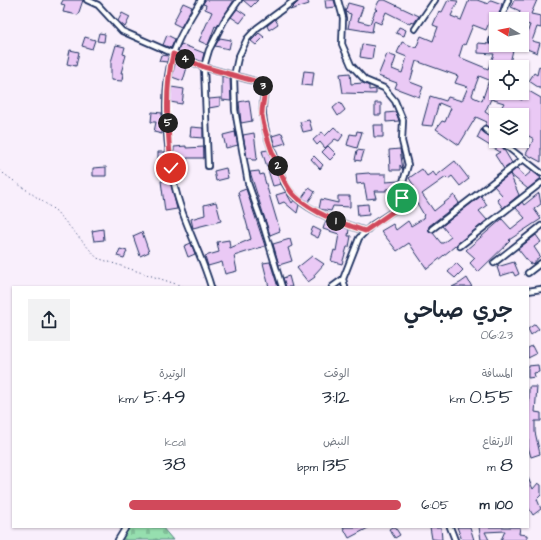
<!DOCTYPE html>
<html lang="ar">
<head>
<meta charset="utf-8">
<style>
	body { margin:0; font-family:"Architects Daughter","Playpen Sans Arabic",sans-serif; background:#f2f2f3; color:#1f2937; direction:rtl; height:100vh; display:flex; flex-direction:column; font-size:15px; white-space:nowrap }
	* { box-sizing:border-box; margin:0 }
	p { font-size:13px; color:#747a83 }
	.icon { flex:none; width:22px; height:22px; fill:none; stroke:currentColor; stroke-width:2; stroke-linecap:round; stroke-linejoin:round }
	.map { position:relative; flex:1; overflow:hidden; direction:ltr }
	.panel { position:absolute; left:12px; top:286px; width:517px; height:242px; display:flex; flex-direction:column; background:#fff; border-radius:0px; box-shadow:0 1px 3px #0004; direction:rtl }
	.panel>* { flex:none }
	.needle { width:26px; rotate:280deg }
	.controls { position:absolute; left:489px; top:12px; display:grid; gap:8px }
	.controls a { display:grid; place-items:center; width:40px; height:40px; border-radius:0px; background:#fff; box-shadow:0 1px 3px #0004; font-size:20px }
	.pin { position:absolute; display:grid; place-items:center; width:34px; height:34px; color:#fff; margin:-17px; border:2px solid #fff; border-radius:50%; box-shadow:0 1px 4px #0007 }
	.km { position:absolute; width:20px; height:20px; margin:-10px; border-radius:50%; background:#222; color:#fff; font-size:11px; line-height:20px; text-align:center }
	.round { display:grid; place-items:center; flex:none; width:42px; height:42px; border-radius:0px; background:#f2f2f3 }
	.head { display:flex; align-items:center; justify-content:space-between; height:68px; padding:0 16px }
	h1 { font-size:22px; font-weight:600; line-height:30px }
	.metrics { display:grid; grid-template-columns:repeat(3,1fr); gap:6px; height:68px; padding:4px 16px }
	.metrics div { display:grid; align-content:center }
	.metrics b { font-size:20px; font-weight:600 }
	.metrics small { font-size:11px; font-weight:400 }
	.metrics p { font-size:11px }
	ul { padding:0 16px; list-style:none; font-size:13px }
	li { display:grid; grid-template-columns:64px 48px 1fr; align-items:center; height:30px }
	li i { height:10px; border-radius:5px; background:#d1495b }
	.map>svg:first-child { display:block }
</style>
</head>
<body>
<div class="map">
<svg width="541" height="540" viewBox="0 0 541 540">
	<defs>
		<pattern id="cemetery-stones" width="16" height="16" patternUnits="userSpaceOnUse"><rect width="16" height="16" fill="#96dfaf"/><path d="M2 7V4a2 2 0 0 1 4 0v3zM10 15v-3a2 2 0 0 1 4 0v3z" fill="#81c099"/></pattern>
	</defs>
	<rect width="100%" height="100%" fill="#f9effc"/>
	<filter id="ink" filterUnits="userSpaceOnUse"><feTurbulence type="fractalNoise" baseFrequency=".025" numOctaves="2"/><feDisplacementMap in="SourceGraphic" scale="8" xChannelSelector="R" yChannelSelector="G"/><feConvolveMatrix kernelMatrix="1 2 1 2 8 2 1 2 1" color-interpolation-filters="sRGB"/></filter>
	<g filter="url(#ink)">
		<path fill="url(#cemetery-stones)" stroke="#588786" d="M129,527H162L173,540H122Z"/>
		<path fill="#eac9f5" stroke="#1b2f5e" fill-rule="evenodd" d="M63,0H83L78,15L63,12L65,5L61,4Z
			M205,0H234L217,27L215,26L208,45L199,41L212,12L205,9L206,5L203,4Z
			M243,0H258L251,7Z
			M300,0H307L309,4L290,10Z
			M325,0H334L336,7L326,8Z
			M381,0H385L419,16L414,23L411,22L410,24L386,12L381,24L374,21L372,32L348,28L351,14L345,12L348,3L363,7L358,21L370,24L375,11L378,10L375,9L379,1Z
			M448,0L458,1L451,16L461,20L469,0H477L488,4L490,0H491L502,4L498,17L492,15L486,30L473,25L465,45L463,44L459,57L488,69L494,54L478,53V43L502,45L513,50L509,67L498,65L496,67V93H506L522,100L527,90L541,98V162L526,154L534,139L527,135L518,147L510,141H522V115H497L504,103L491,99L485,112L496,119V133L485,125L487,122L476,117L459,145L436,129L442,121L445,122L451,108L439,103L432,126L422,125L430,96L446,101L448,97L462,101L468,87L455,83L458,76L416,61L410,82L423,87L419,97L395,88L397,83L378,76L387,54L396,57L392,69L402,73L407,57L397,53L402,42L416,48L421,36L433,41L438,27L433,25L439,11L442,12ZM479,76L489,80L482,101L473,97L472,95Z
			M514,0H537L531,14L541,16V28L537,27L532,41L540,43L537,53L522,47L530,25L522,23V19H518L520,11L511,7Z
			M183,3L192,7L181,27L173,23Z
			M237,9L246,15L240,23L231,17Z
			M122,13L130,17L125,27L118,21Z
			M275,19L278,24L269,30L267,26Z
			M399,27L406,30L404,36L396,33Z
			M99,33L105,34L104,42L97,41Z
			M259,33L264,37L256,45L251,41Z
			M167,35L175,39L171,48L163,45Z
			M85,37L95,40L92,49L82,46Z
			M220,38L231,40L229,49L215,46Z
			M181,44L204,53L202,62L178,51Z
			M362,44L374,46L372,59L360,57Z
			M116,45L125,47L123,54L126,55L121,73H123L122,81L111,80V62Z
			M70,50L79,52L76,66L67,64Z
			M161,55L169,56L167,62L159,61Z
			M176,59L188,64L183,81L172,77Z
			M539,66L541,67V89L529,81L534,73L537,75Z
			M304,71L314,72L312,86L302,85Z
			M350,73L351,84L363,83L369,86V90L376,89V94L343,93L340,74Z
			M222,76L230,78L231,101L222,100Z
			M171,87L184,89L182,104L170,102Z
			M220,98V106L209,108V99Z
			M249,100L252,121L241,123L239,102Z
			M340,102L345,110L338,116L333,108Z
			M375,103H381V115H375Z
			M152,112L162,113V134L154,132L156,122H151Z
			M396,112L399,121L386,122V113Z
			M309,120L312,130L303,132L300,122Z
			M373,125H383V137H374Z
			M191,127L203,128V138L190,137Z
			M334,127L343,135L339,141L335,139L325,148L320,142L317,145L313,140L322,132L325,136Z
			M481,130L503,148L512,163L504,169L495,155L500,152L477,138Z
			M357,131L362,132L357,148L347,145L350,134L356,135Z
			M235,132L238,145L226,148L223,135Z
			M254,133L257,157L256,160H252L251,158H247L243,135Z
			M282,133L286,143L275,146L272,136Z
			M186,146V148L204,147V158H187V168H175L173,151H174V147Z
			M328,146L336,154L330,160L322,152Z
			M400,149L403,170L400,165V170H390L389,150Z
			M268,150L281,184L273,186L262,151Z
			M357,150L364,151L361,161L355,160Z
			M158,152H165L168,171H158Z
			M314,156L323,165L320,169L311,159Z
			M455,161L469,179L460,186L452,176L448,179L446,177L422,194L434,211L454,195L459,203L429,226V231L433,233L441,243H443L451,237L442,226L481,196L487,205L479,211L487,220L427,269L409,243L397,251L381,231L393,224L396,230L408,221L411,226L424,218L423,216L424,215L415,200L410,203L405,198L406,193L414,186L409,178L422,169L427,176L433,172L436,176Z
			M106,167V176H93V168Z
			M226,168L228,178L216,181L214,171Z
			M517,168L525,177L532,171L541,178L528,189L510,174Z
			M259,171L260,175L263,174L280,231L270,235L250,172Z
			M369,173L370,174H386V182L399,181V188L386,189V191H374L376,198L367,199L364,183L357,184L356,174Z
			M510,174L519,195L503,208L497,200L502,195L494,186Z
			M170,180L177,209L165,211L161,181Z
			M309,188L315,192L308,202L302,198Z
			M246,189L265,246L234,256L237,271L225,274L222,262L208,266L205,256L219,252L217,242L229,240L230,248L251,239L238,192Z
			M286,192L292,203L294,200L299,205L297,213L284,202L279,204L276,195Z
			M539,193L541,204L534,209L541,219L509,240L510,241L478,272L470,263L475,258L466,250L502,219L511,229L525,218L516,208L522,202L524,205Z
			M338,196H350V207L333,206L331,211L319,209L321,199L338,203Z
			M216,202L221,221L193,228L191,219L205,215L204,205Z
			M368,204L369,215L358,216L357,205Z
			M326,220L349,229L348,236H351L349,247H347L342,264L331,261L334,250L336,251L339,234L323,229Z
			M313,227L321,231L318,238L310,234Z
			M103,229L104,240L94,241L92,231Z
			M142,232L149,252L140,256L133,236Z
			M536,235L541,242L534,247L540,256L533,264L532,263L530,264L518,249Z
			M290,239L292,246L288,248L292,261L279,265L273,244Z
			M191,243L195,254L188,257L184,246Z
			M120,249L127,251L124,258L117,256Z
			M312,256L324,264L314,275L315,277L308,282L297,268Z
			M270,262L278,287H269L263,263Z
			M514,262L519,274L515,276L513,272L500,276L497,267Z
			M456,263L463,270L455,278L448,272Z
			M289,276L292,287H286L283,278Z
			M467,278L472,287H452L460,283Z
			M535,324L539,329L531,335L528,329Z
			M532,346L536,354L528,358V348Z
			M538,365L539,372L534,373L535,377L528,378V366Z
			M529,387H537L535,412L541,413V421H535V432L540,454L531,457L528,447Z
			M528,478L533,489L538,483L541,485V495L537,499L541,509L533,515L528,507Z
			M343,527H370L349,538Z
			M392,527H395L400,535L395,538L389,529Z
			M430,527H441L442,540L432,539Z
			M457,527H470L474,540H462Z
			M479,527H520L519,534L527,535V540H501L505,531L485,532L489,540H481Z"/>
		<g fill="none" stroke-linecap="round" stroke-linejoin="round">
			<g stroke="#1b2f5e" stroke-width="8">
				<path id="minor" d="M87,0L98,5L122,31L204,67L261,83L265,91C260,111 264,128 271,147C276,159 280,173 285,184C298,209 341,223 365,231
					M201,0C191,17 179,35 173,54C160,93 167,166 180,205C189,233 203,259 211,287
					M338,0L343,18L342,44L351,65L365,80L384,88L395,101L403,120L402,141L408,165L403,182L401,206L372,225L359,238L343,279L345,287
					M501,19L508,0
					M415,29L435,0
					M492,41L496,31
					M485,129L496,138
					M500,141L541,173
					M208,166L204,67L209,50L224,21L239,0
					M432,229L523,159
					M460,246L541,183
					M494,263L541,226
					M528,273L541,263
					M282,287L263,225L248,183L235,110L234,76L238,58L247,39L257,28L295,0
					M332,287L343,279
					M528,291L541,289
					M450,527L455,540
					M118,540L126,527"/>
			</g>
			<path stroke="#1b2f5e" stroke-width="1" stroke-dasharray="1 3" stroke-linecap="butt" d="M0,171L56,211L97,258L185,287"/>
			<use href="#minor" stroke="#fff" stroke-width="4.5"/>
		</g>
	</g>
	<g fill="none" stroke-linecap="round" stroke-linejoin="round" filter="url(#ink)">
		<g stroke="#fff" stroke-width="8">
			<path id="route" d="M171,168C168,129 164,91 173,54L204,67L258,82C270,88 261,103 262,115C264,132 282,185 295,196C314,214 341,223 365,231L401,206L402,198"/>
		</g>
		<use href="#route" stroke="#d1495b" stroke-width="5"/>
	</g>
</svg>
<div class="controls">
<a><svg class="needle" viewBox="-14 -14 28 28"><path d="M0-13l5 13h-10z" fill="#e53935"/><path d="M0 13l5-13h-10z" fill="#747a83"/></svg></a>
<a><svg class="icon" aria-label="locate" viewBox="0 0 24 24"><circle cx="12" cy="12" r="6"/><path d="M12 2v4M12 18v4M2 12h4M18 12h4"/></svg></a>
<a><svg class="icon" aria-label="layers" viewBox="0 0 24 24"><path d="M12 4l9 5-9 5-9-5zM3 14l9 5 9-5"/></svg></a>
</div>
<div class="pin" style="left:402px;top:198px;background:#1e9e55"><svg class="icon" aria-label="arrive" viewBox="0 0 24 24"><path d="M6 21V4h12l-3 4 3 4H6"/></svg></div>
<div class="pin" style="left:171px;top:168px;background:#d93025"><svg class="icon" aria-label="check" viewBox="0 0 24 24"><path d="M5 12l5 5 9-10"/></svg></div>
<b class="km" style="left:336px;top:221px">1</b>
<b class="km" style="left:278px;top:166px">2</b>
<b class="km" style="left:263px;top:86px">3</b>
<b class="km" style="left:185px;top:59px">4</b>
<b class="km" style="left:168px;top:123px">5</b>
<section class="panel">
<div class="head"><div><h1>جري صباحي</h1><p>06:23</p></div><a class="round"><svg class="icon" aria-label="share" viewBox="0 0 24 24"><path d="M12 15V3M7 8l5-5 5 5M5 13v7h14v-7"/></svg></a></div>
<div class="metrics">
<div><p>المسافة</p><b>0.55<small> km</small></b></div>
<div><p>الوقت</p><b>3:12</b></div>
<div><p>الوتيرة</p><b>5:49<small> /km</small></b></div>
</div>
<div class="metrics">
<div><p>الارتفاع</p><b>8<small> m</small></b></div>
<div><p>النبض</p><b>135<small> bpm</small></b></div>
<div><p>kcal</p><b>38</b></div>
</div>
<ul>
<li><b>100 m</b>6:05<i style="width:73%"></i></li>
</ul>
</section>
</div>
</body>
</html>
